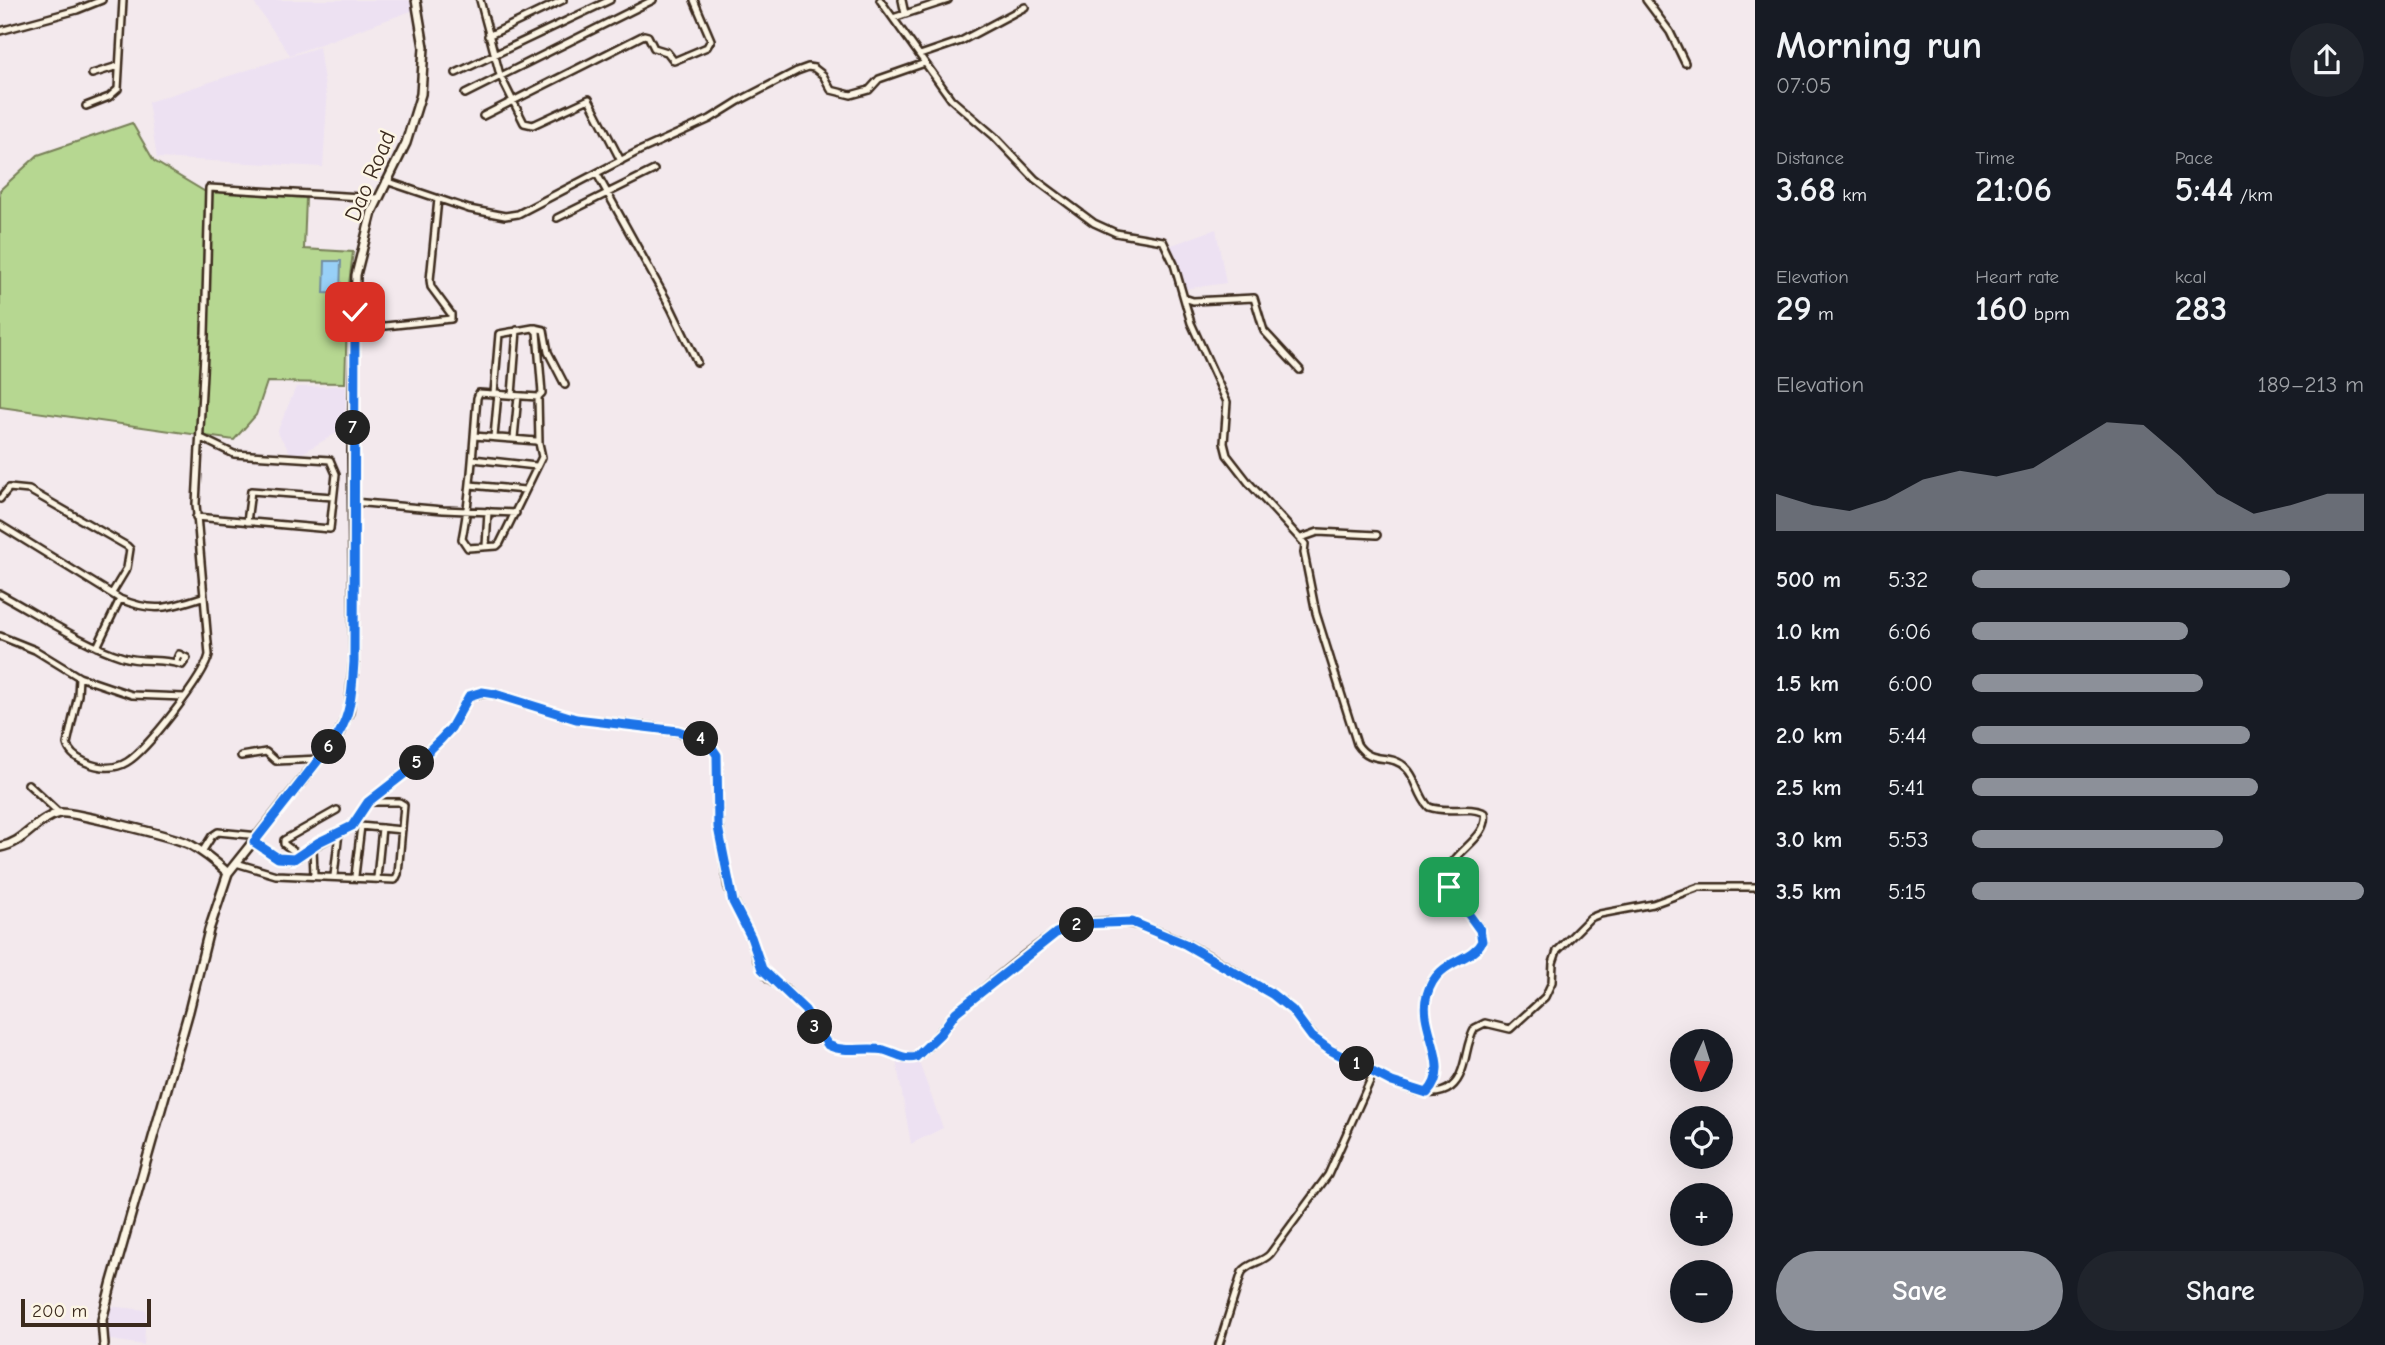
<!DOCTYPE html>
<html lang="en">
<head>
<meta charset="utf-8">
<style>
	body { margin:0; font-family:"Comic Neue",sans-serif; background:#20242c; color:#f1f3f6; height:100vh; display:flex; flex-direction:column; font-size:26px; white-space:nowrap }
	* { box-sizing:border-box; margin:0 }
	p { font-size:23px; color:#9ea1a6 }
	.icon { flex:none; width:38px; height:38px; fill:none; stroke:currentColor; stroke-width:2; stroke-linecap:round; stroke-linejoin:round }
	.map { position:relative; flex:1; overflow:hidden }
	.details { display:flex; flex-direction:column; background:#171b24; width:630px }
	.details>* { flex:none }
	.needle { width:46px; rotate:184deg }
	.fabs { position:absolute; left:1670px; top:1029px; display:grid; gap:14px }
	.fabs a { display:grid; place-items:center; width:63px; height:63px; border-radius:50%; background:#171b24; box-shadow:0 7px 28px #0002; font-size:35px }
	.scale { position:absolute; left:21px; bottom:18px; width:130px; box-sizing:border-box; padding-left:7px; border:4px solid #3b2a1e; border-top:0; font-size:19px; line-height:24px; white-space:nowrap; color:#3b2a1e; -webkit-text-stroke:5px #fcf5e5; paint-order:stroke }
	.pin { position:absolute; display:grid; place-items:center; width:60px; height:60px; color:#fff; margin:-30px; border-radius:14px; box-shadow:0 4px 10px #0006 }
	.km { position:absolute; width:35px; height:35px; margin:-18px; border-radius:50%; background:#222; color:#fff; font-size:19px; line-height:35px; text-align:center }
	.round { display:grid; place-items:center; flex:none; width:74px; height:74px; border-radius:37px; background:#20242c }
	.headline { display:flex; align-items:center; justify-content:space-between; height:119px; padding:0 21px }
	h1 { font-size:38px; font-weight:700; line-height:52px }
	.stats { display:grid; grid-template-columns:repeat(3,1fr); gap:10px; height:119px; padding:7px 21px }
	.stats div { display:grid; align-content:center }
	.stats b { font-size:35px; font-weight:700 }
	.stats small { font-size:19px; font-weight:400 }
	.stats p { font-size:19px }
	.chart { height:196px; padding:14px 21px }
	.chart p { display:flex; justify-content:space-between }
	.chart svg { width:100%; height:126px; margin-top:7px; fill:#8c9099; opacity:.7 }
	.action { display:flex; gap:14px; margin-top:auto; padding:14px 21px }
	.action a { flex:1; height:80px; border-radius:42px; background:#8c9099; color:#fff; font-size:28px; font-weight:700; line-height:80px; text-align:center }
	.action a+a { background:#20242c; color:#f1f3f6 }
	ul { padding:0 21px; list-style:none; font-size:23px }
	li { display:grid; grid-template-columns:112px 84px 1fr; align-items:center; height:52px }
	li i { height:18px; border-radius:9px; background:#8c9099 }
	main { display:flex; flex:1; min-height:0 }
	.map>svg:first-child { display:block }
</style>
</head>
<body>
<main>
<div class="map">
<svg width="1755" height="1345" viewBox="0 0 1755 1345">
	<rect width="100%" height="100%" fill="#f3e9ed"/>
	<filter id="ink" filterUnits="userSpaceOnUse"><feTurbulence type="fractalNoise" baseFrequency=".0143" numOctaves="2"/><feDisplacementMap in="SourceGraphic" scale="14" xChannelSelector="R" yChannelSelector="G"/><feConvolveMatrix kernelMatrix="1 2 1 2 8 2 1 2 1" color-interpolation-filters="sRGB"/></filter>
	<g filter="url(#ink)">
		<path fill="#ede1f2" d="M261,0H409L414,10L290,55L254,3Z
			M319,47L327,102L323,167L157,158L148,102Z
			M1216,229L1226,283L1184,289L1169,246Z
			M346,386L345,428L294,458L277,432L296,387Z
			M896,1060H918L943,1128L911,1144Z
			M108,1306L146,1310L144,1345L105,1339Z"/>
		<path fill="#b6d791" stroke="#788058" stroke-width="2" d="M132,123L154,161L204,191L306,198L304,249L353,252L348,292L345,383L267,382L256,415L234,440L0,407V190L38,155Z"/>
		<path fill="#98d0f7" stroke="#738ea0" stroke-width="2" d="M325,261H341L340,294L324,293Z"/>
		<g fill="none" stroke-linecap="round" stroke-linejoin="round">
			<g stroke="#3b2a1e" stroke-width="10">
				<path id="street" d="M480,0L500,75L524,123L533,125L589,99L621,161
					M880,0L951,99L994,136L1035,179L1094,223L1116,233L1163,241L1174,264L1191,323L1227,402L1224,443L1227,455L1248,482L1305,544L1304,553L1316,613L1357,744C1371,766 1391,752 1406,768C1417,778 1418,796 1429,807C1447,814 1468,805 1485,813C1490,840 1446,853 1447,879C1447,902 1483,917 1482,941C1472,964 1435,957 1426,997C1418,1029 1453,1066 1427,1093
					M902,0L905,14
					M1646,0L1670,32L1685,63
					M893,18L948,0
					M0,31L77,10L102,0
					M488,36L563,0
					M920,55L961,41L1025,7
					M456,73L610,0
					M92,74L118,66
					M465,94L653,0
					M86,106L109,97L118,89L123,0
					M483,116L644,35L648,36L654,48L667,52L674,61L707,47L711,40L694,0
					M597,174L671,308L697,362
					M386,181L469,209L505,216L518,214L639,151L710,119L739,101L797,71L808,67L814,68L823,75L831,90L851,95L869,90L879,79L925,63
					M557,218L654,170
					M1184,298L1193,301L1254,298L1264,331L1300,370
					M535,328L544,330L548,352L565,385
					M355,334H372L376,327L451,319V314L431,287L430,280L438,199
					M494,393L499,334L533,328L537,332L542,393L538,397
					M512,395L517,330
					M474,436L536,441L539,443L542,457L500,543L497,546L468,548L462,539C471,493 473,445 477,398L479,393L538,397L539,443
					M494,437L498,393
					M514,438L518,396
					M473,459L536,466
					M470,485L525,490
					M0,499L9,488L29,490L127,546L130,549L127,568L112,593
					M353,502L443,510L516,513
					M196,517L330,529L336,474L330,460L234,454L201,438
					M247,522L251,491L333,497
					M0,525L120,599C153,613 169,608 202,597
					M1301,538L1318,532L1377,535
					M486,546L488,511
					M0,594C37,614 84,645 123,657C142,663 165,658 182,665L187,658L179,654L176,661
					M0,636L35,650L79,677L78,695L67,744C69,753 76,758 85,762C98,768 114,770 127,762C146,751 204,677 209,655L196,504L205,335L209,188L378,198
					M97,647L120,599
					M79,677L132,695L184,697
					M241,756L266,752L276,761L320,759
					M28,784L59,813
					M360,826L402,830
					M254,842L278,857L289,860L352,826L368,802L408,771L441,739L451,728L466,700L474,694H495L576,719L654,727L694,736L708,742L717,755V811L728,888L751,937L757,960L768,978L786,990L805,1010L828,1045C846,1054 865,1045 884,1050C895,1053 904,1060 916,1057C934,1045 943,1024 959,1010C983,989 1039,939 1065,929C1136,900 1213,959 1272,994L1285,1003L1320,1044L1374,1072
					M313,846L314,876
					M202,852L212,836L218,832L259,836
					M300,856L284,844V840L337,810
					M236,863L276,875L395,880L398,874L404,805L399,802H368
					M334,876L339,832
					M355,876L361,826
					M377,878L382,828
					M1219,1345L1242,1272C1249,1262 1262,1263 1270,1254L1328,1175L1374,1072C1401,1087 1448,1112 1462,1070C1467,1056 1467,1041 1475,1028L1485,1023L1510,1029L1545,997L1552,982L1553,963L1557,951L1590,918L1600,914L1653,904L1699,887H1755"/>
			</g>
			<g stroke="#3b2a1e" stroke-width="12">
				<path id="secondary" d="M0,847C25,843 36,818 60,813C71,811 177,838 189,844C204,852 216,862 228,873
					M104,1345L102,1320L111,1285L189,1011L209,930L228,873L338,735L349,712L354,662L352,451L356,275L372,212L406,143L421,94L424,47L416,0"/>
			</g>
			<use href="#street" stroke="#fcf5e5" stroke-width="5"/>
			<use href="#secondary" stroke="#fcf5e5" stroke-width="7"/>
		</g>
	</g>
	<g fill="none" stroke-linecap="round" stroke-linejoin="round" filter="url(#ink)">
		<g stroke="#fff" stroke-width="14">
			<path id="route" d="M355,312L354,662C352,688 352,712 338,735L254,842L278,858L294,859L319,842L352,826L368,802L408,771L441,739L451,728L469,696L482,692L495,694L576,719L678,731L708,742L717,755L718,827L733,902L751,937L762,969L805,1010L828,1045C846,1054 865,1046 884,1050C895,1053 904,1060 916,1057L940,1034L956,1012L1056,933L1080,924L1132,922L1185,944L1272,994L1292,1010L1312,1037L1330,1050L1392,1082L1427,1093C1454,1066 1417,1027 1427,995C1437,958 1472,963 1482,941L1480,930L1449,887"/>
		</g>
		<use href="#route" stroke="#1a73e8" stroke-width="9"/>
	</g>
	<g text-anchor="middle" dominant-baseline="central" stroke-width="5" stroke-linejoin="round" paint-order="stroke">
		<g font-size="23" fill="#3b2a1e" stroke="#fcf5e5">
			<text transform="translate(370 176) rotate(-67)">Dao Road</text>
		</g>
	</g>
</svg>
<div class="fabs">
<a><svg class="needle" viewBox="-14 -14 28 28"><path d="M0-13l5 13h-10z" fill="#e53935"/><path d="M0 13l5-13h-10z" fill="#9ea1a6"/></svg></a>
<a><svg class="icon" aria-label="locate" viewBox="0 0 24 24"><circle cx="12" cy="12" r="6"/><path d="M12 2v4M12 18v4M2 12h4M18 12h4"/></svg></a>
<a>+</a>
<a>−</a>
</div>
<div class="scale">200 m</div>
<div class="pin" style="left:1449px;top:887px;background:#1e9e55"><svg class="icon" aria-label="arrive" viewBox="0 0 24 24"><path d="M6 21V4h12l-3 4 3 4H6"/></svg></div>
<div class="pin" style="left:355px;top:312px;background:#d93025"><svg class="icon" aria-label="check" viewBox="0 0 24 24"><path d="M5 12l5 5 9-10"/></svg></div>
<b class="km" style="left:1357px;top:1064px">1</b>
<b class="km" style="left:1077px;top:925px">2</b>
<b class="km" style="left:815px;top:1027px">3</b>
<b class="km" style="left:701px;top:739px">4</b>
<b class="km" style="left:417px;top:763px">5</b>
<b class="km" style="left:329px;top:747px">6</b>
<b class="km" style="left:353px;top:428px">7</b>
</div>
<section class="details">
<div class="headline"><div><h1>Morning run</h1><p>07:05</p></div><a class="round"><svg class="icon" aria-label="share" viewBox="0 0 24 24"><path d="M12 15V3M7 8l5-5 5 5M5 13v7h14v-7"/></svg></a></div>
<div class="stats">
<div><p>Distance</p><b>3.68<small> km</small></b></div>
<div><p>Time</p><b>21:06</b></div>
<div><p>Pace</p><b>5:44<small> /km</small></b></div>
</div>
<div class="stats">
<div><p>Elevation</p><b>29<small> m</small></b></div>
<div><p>Heart rate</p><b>160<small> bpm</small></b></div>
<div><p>kcal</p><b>283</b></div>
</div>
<div class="chart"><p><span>Elevation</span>189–213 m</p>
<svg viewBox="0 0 160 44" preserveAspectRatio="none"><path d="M0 44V31L10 35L20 37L30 33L40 26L50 23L60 25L70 22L80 14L90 6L100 7L110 18L120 31L130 38L140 35L150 31L160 31V44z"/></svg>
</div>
<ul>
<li><b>500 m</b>5:32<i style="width:81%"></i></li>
<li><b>1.0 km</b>6:06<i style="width:55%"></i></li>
<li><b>1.5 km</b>6:00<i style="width:59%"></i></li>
<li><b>2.0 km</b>5:44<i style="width:71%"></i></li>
<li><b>2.5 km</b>5:41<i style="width:73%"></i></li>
<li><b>3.0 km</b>5:53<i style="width:64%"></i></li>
<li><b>3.5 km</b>5:15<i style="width:100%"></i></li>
</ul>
<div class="action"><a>Save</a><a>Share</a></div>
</section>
</main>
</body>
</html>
